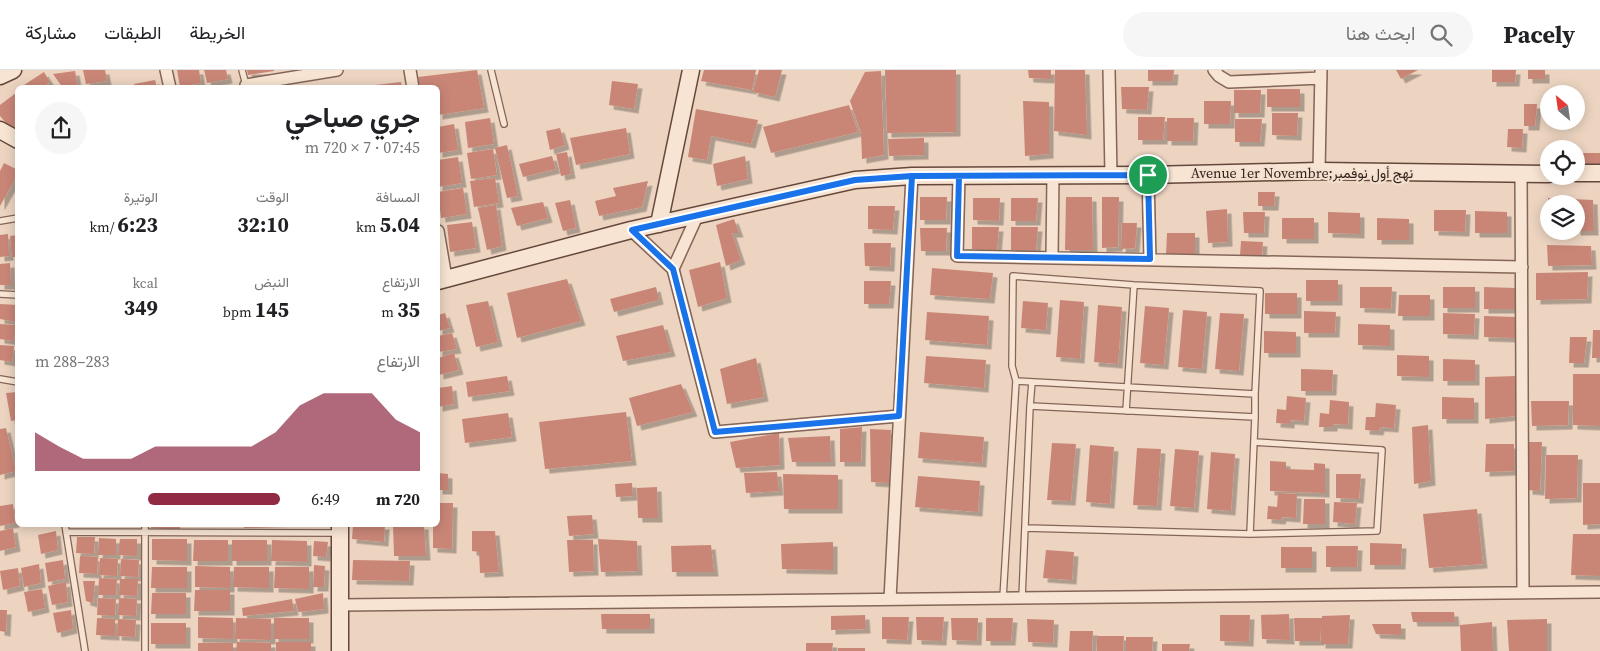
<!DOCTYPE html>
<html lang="ar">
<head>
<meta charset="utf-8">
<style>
	body { margin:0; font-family:"Source Serif 4",Vazirmatn,serif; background:#f6f6f6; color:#202124; direction:rtl; height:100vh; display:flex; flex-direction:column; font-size:19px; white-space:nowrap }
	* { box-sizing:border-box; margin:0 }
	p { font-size:16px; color:#757577 }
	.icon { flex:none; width:28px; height:28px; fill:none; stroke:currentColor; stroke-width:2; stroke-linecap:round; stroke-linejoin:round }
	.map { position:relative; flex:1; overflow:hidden; direction:ltr }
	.sheet { position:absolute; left:15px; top:15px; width:425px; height:442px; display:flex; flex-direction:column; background:#fff; border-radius:8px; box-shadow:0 2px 12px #0003; direction:rtl }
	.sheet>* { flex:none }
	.needle { width:32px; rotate:331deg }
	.fabs { position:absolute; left:1540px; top:15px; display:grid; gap:10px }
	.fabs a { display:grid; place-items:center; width:45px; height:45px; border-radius:50%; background:#fff; box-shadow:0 2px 12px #0003; font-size:25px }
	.pin { position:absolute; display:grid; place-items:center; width:42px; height:42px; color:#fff; margin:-21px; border:2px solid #fff; border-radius:50%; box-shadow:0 1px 5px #0007 }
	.round { display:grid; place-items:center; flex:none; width:52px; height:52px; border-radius:26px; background:#f6f6f6 }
	.summary { display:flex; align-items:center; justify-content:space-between; height:85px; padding:0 20px }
	h1 { font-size:28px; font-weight:700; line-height:38px }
	.stats { display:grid; grid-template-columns:repeat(3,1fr); gap:8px; height:85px; padding:5px 20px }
	.stats div { display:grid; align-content:center }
	.stats b { font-size:21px; font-weight:700 }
	.stats small { font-size:14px; font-weight:400 }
	.stats p { font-size:14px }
	.chart { height:140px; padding:10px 20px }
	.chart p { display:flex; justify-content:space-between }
	.chart svg { width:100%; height:90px; margin-top:5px; fill:#902b43; opacity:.7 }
	ul { padding:0 20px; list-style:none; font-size:16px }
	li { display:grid; grid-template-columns:80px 60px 1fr; align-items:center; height:38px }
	li i { height:12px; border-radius:6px; background:#902b43 }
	header { display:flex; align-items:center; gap:30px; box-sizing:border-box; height:70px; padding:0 25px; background:#fff; border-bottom:1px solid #e0e0e0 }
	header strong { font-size:24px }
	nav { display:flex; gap:28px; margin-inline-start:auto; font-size:18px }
	.search { width:350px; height:45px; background:#f6f6f6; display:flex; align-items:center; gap:12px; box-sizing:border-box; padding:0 18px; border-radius:28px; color:#757577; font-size:19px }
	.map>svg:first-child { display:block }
</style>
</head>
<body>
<header>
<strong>Pacely</strong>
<div class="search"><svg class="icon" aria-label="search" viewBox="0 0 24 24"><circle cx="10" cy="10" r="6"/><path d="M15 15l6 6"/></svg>ابحث هنا</div>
<nav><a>الخريطة</a><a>الطبقات</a><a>مشاركة</a></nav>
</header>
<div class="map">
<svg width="1600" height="581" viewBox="0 0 1600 581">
	<defs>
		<filter id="shadow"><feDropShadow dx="4.5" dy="4.5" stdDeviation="0" flood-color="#0004"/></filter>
	</defs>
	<rect width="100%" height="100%" fill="#ecd4c0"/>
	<path fill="#c98677" filter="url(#shadow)" d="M83,0H105L107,11L86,14Z
		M177,0H199L201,13L180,17Z
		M204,0H226L228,9L207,13Z
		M247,0H274V1L248,5Z
		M477,0L484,38L438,45V18H420L418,7Z
		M704,0H756L752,20L701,11Z
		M759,0H782L775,27L753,22Z
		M885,0H956V62L887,63Z
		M1028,0H1051V9L1029,8Z
		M1055,0H1085L1087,65L1054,61Z
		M1148,0H1174L1173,11H1148Z
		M1396,0H1418L1401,9Z
		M1492,0H1516L1515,12H1492Z
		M1528,0H1545V9H1528Z
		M75,1L78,18H63L53,4Z
		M881,1L884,85L862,89L861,63L850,31L865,2Z
		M44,2L50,12L42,18H26L24,15Z
		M155,10L157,18H135L134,14Z
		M612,11L638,14L634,39L609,35Z
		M401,12L402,18H367V16Z
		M1121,17H1149L1147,40L1122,39Z
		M1267,19H1300V37H1267Z
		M1234,20H1261L1260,43H1234Z
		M16,23L18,25V56L12,60L0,46V35Z
		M1023,31L1049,32V84L1025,86Z
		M1204,31H1231L1230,54H1204Z
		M1524,34H1537L1535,56H1524Z
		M849,35L858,62L771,83L763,57Z
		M696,39L758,50L751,74L711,66L707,90L688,87Z
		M1272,43H1298L1297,66L1272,65Z
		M1138,47H1165L1163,70H1138Z
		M490,48L494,74L468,78L465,52Z
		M1167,48H1194L1193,71H1167Z
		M1235,49H1262L1260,72H1235Z
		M454,54L458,80L438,83V57Z
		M560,58L565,75L550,80L546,61Z
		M626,58L630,84L576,95L570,68Z
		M1508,59H1523L1522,78L1507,77Z
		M924,68V85L889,86L888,69Z
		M507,75L518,126L507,128L495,78Z
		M493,79L497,105L471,109L467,83Z
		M567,82L571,104L561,106L556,84Z
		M1576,83H1600V95H1576Z
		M552,86L556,99L523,107L519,94Z
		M745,86L748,109L717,116L713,94Z
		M458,87L462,113L438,117V90Z
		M4,93L18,100V104L0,136V101Z
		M495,108L499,133L474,137L470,111Z
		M648,111L642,137L599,146L595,131L616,126L613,118Z
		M463,118L467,144L441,148L438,122Z
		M1258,122H1275L1274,136H1258Z
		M920,127H947L946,150H920Z
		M1066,127H1092L1093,180H1065Z
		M1102,127H1119L1118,177L1102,178Z
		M973,128H1000L999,151L973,150Z
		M1011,128H1038L1036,151H1011Z
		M1548,128L1593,130L1594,161H1576V134H1548Z
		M570,130L576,158L563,161L555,133Z
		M543,132L548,148L517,156L511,138Z
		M496,135L502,176L487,180L478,138Z
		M868,136H895L893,160L868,159Z
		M1227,139L1228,172L1208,173L1206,141Z
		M1434,140H1466L1465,162L1434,161Z
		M1475,141L1507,142V163H1475Z
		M1243,142H1265L1264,163H1244Z
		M1328,142L1360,143V164L1328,163Z
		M1282,148H1314V169H1282Z
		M1377,148L1409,149V170H1377Z
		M734,149L739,163H732L741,190L726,196L716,155Z
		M472,152L476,178L450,182L447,155Z
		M1122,153H1137L1135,178L1121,179Z
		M972,157H999L997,180L972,179Z
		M1011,157H1038L1036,180H1011Z
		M920,158H947L946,181H921Z
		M1167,163H1195V185H1166Z
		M8,164L9,186L0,187V165Z
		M18,165V187H12L10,166Z
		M1241,171L1263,172L1262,186H1240Z
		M864,173H891L890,197L865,196Z
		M1547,175L1591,176L1592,195L1548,196Z
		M720,192L727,228L698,237L689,200Z
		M10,193L11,215H0V194Z
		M932,198L993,203L990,229L930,225Z
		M1588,202L1587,229L1536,230V203Z
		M567,209L581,251L517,268L507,223Z
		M1306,210H1338V231H1306Z
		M864,211H891L889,234H864Z
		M656,217L659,230L614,242L610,229Z
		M1360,217H1392L1391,239L1360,238Z
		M1443,217H1475V238H1443Z
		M1484,217L1516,218V239H1484Z
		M1265,223H1297V244H1265Z
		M1399,225H1430V246H1398Z
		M1060,230L1084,232L1080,289L1056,287Z
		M488,231L498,272L476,277L466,235Z
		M1023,231L1048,233L1046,260L1021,258Z
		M0,234L18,235L16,252L0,249Z
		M1098,235L1122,237L1118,294L1094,292Z
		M1145,236L1169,238L1164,295L1140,293Z
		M1183,240L1207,242L1202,299L1178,297Z
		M1304,241L1336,242L1335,263H1304Z
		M927,242L989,246L987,275L925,270Z
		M445,243L450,258L438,261V245Z
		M1220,243L1244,244L1239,301L1215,299Z
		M1443,243L1475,244L1474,265L1443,264Z
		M1484,246L1516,247L1515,268L1484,267Z
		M0,254L16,255L14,271L0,269Z
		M1358,254L1390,255V276L1358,275Z
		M663,255L671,282L623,291L616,266Z
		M1593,260H1600V288H1592Z
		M1264,261L1296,262V283H1264Z
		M452,263L457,279L438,282V266Z
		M1570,267H1587L1584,293H1569Z
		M0,275L14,276L12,292L0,290Z
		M454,283L459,300L439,305L438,288Z
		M1397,285L1429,286V307L1397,306Z
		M926,286L986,290L984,318L924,313Z
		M756,288L764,327L727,334L720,299Z
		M1443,289L1475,290V311H1443Z
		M1301,299L1333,300L1332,321H1301Z
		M1573,304H1600V356L1573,355Z
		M507,306L510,321L468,327L466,312Z
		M1516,306L1515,346L1485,349V307Z
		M681,314L693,342L637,356L629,328Z
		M452,316L454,334L438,337V318Z
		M18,322V350L11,351L6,323Z
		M1287,326L1306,328L1304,351L1290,350V354L1276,353L1277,339L1286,340Z
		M1442,327L1474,328V349H1442Z
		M1330,330L1349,332L1348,355L1333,354V357H1319L1320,343L1329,344Z
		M1531,331H1569L1568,355L1532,356Z
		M1376,333L1396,335L1394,358L1380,357L1379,361L1365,360L1366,347H1375Z
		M626,342L632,391L545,399L539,352Z
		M508,343L512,367L465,373L462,349Z
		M1428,355L1431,411L1414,414L1412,357Z
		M862,357L861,392H840V359Z
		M6,358L16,401L0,405V359Z
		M870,359L891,360L889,413L871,412Z
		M920,362L984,367L982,393L918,388Z
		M779,363L780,395L736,398L730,372Z
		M830,366L831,392H792L788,368Z
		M1529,372H1542L1540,421L1528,420Z
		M1052,373L1076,374L1071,431L1047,430Z
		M1486,374H1514V401L1485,402Z
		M1090,375L1114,377L1110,434L1086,432Z
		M1137,378L1161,379L1157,436L1133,435Z
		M1175,379L1199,381L1194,438L1170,436Z
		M1211,382L1235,384L1231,441L1207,439Z
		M1546,385H1578L1577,428L1545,429Z
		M1270,391L1286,392V399L1314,400V393L1325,394V423L1270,421Z
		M777,402L779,421L746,423L744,403Z
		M438,403L448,404V420H438Z
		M783,404L838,405V439H784Z
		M1336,404H1361L1359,429L1336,428Z
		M918,406L980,411L978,442L915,437Z
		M632,413L633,426L616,427L615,414Z
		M1583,413H1600V454L1583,455Z
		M657,417L658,448H638L637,418Z
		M1278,423L1297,424L1296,448L1282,447L1281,450L1267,449L1268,436L1277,437Z
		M1304,429H1325V454H1303Z
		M1334,432L1357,433L1355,454L1333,452Z
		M438,433H453L452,479L433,478V455H438Z
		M13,434L15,453L0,456V436Z
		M1477,439L1483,494L1429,498L1423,444Z
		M592,445L594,464L569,466L567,446Z
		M151,455H180V460L151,458Z
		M244,455H289V457L244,458Z
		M353,455H385L384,472L352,469Z
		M393,455H424L426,486H394Z
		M13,458L16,477L0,481V461Z
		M56,461L58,480L41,484L38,465Z
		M472,461H495L499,502L480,503L479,482L472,481Z
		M1573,464H1600V506L1571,505Z
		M77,467H95L94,484L76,483Z
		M99,468L116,469V485H98Z
		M120,469H137V486L118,485Z
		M152,469H187V491L152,490Z
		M598,469L637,471L638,501L601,502Z
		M194,470H228V491H193Z
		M232,470H267V491H232Z
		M272,470L307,471V492L271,491Z
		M567,470H593L594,501L569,502Z
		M314,471L328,472L326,487L313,486Z
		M833,472V500L782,499L781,474Z
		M1370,473L1402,474L1401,495H1370Z
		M711,475L714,502H672L671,476Z
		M1326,476H1358L1357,497H1326Z
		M1281,477H1312V498H1281Z
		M1046,480L1074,482L1072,510L1043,508Z
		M80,486L98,487L97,504L79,503Z
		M100,488L118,489L117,506L99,505Z
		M121,489L139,490L138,507L120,506Z
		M63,490L65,509L48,512L45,493Z
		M353,490L410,491L409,511L352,510Z
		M39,494L41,513L24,517L21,498Z
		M314,495L325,496L324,517H313Z
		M195,496L230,497V518L195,517Z
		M152,497H187V518H151Z
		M234,497H269V518L233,517Z
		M275,497H309V519L274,518Z
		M18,498L20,516L3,520L0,501Z
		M99,508L117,509L116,525H98Z
		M120,509H138L137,526L119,525Z
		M83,511H95L93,533L86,531Z
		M66,512L68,532L52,535L48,516Z
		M42,519L45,538L28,542L24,522Z
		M195,520H230V541H194Z
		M152,523H186V544H151Z
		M323,523L324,539L298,542L295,529Z
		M98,528L116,529L115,546L97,545Z
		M119,528L137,529L136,546L118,545Z
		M292,529L294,541L243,546L242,538Z
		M0,540H7L6,562L0,561Z
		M71,540L73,559L57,563L53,543Z
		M1411,542H1454L1455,552H1413Z
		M601,544H650V559H602Z
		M1289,544L1290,570L1262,569L1261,545Z
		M865,545L866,559L831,560V546Z
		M1220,545H1250L1249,572L1220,571Z
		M1350,545L1348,574H1321V558L1320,571H1295L1294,548H1322V546Z
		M198,547L233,548V569L198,568Z
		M882,547H909L907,570L882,569Z
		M916,547H944L942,571L917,570Z
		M97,548L115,549V566L96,565Z
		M236,548L271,549V570L235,569Z
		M274,548H309V569H274Z
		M951,548H978L977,571L952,570Z
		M986,548H1013L1011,571H986Z
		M118,549L136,550L135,567L117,566Z
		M1027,549L1054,550L1053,573L1028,572Z
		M1547,549V581H1509L1507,550Z
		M1492,552L1493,581H1461L1460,555Z
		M151,553H186V574H151Z
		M1372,554H1401V565L1376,564Z
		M1070,561H1093L1092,581H1069Z
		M1097,566H1124L1123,581H1097Z
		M1126,567H1153L1152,581H1126Z
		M237,572L271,573V581H236Z
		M276,572H311V581H276Z
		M198,573H233V581H198Z
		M806,573H833L832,581H806Z
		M1162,574H1190L1189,581H1162Z
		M838,578H865V581H838Z"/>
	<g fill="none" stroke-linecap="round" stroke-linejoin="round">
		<g stroke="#846558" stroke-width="8">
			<path id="lane" d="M242,0L246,15
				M491,0L504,54
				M0,151L18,148
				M0,224L18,225
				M0,309L18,312
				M1016,311L1012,296L1013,206L1134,215L1260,221L1255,324
				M1030,336L1032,312
				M1126,341L1134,215
				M65,455L85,581
				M145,455V581
				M66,462L339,463
				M1250,464L1377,461L1382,380L1254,372
				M1003,528L1016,311L1255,324V347
				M1022,528L1030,336L1255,347L1250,464L1025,458"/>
		</g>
		<g stroke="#846558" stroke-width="14">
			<path id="street" d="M166,0L170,18
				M410,0L413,18
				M1109,0L1111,105
				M1214,0L1219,6L1229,12L1321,8
				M246,15L337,0
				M1319,101L1321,0
				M1521,104L1523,523
				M1148,105L1150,189
				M959,106L957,186L1522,197
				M698,144L673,199L715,362L899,346
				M631,160L673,199
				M438,161L446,208
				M1052,188L1053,105
				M890,529L912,106
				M340,535L1600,522"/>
		</g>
		<g stroke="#65473c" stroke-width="19">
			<path id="secondary" d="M0,6L13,0
				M0,60L18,70
				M1576,103H1600
				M659,154L691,0
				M438,211L631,160L855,110L912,106L1148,105L1319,101L1549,104
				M340,581V455"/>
		</g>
		<use href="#lane" stroke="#f7e4d2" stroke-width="5.5"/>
		<use href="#street" stroke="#f7e4d2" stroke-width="11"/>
		<use href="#secondary" stroke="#f7e4d2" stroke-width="16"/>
	</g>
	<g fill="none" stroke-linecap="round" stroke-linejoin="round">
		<g stroke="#fff" stroke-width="10">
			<path id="route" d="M1148,105L912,106L855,110L632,160L673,199L715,362L899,346L912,106H959L957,186L1150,189L1148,105"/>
		</g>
		<use href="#route" stroke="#1a73e8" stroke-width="6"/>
	</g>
	<g text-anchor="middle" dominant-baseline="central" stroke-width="4" stroke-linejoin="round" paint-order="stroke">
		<g font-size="14" fill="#34221c" stroke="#f4e0cf">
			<text x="1302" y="103">Avenue 1er Novembre;نهج أول نوفمبر</text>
		</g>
	</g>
</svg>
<div class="fabs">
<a><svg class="needle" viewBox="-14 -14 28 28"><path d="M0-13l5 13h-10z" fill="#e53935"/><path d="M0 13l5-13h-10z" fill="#757577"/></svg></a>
<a><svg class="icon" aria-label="locate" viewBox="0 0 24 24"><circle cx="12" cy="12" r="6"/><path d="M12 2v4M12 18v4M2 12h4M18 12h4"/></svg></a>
<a><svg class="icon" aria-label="layers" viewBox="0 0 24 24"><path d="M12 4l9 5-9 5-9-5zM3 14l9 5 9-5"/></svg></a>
</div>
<div class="pin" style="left:1148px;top:105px;background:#1e9e55"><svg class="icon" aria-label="arrive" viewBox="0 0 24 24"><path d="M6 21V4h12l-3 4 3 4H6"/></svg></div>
<section class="sheet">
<div class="summary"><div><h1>جري صباحي</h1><p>07:45 · 7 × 720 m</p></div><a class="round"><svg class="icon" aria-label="share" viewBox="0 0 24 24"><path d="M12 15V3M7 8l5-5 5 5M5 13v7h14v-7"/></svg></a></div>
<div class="stats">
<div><p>المسافة</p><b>5.04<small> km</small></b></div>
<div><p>الوقت</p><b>32:10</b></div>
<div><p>الوتيرة</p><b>6:23<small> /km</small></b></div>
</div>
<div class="stats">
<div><p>الارتفاع</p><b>35<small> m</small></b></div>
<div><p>النبض</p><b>145<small> bpm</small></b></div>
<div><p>kcal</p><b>349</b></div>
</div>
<div class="chart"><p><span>الارتفاع</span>283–288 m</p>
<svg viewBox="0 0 160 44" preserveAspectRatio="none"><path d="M0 44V25L10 32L20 38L30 38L40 38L50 32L60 32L70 32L80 32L90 32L100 25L110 12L120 6L130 6L140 6L150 19L160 25V44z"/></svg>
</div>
<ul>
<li><b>720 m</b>6:49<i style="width:54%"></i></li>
</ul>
</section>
</div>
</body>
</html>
